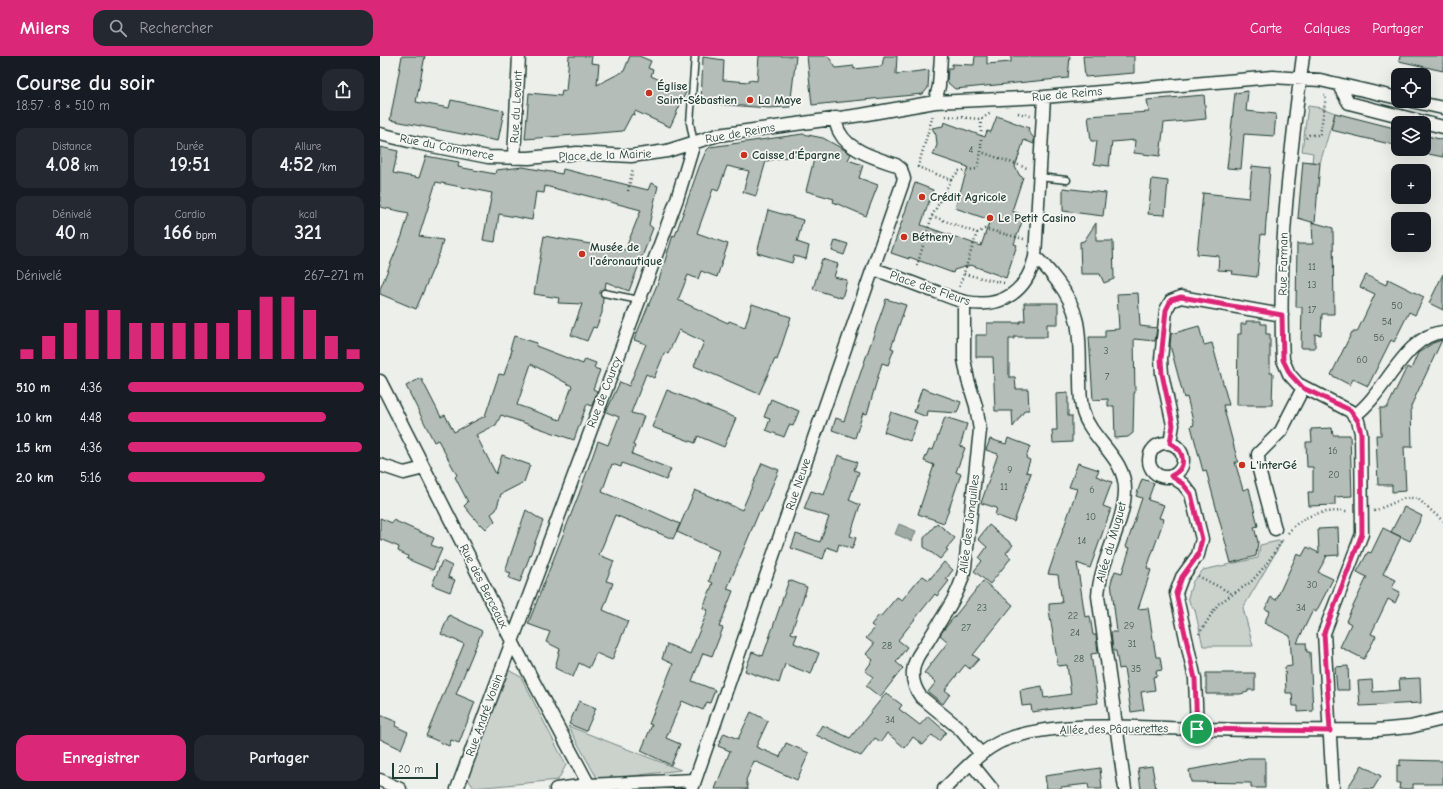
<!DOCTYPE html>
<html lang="fr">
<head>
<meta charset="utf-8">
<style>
	body { margin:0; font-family:"Comic Neue",sans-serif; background:#242831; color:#f1f3f6; height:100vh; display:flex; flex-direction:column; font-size:15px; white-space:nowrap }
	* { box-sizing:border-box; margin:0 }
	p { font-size:13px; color:#9ea1a6 }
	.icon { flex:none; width:22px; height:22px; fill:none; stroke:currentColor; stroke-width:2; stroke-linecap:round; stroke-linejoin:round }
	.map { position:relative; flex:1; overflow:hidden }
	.details { display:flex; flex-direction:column; background:#171b24; width:380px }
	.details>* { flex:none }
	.tools { position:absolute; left:1011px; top:12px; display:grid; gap:8px }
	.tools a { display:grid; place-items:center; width:40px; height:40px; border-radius:8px; background:#171b24; box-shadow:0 4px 16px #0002; font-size:20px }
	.scale { position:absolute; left:12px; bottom:10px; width:46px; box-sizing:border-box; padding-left:4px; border:2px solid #1f3d34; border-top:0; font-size:11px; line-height:14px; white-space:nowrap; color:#1f3d34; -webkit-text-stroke:3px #f6f6f2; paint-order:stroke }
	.pin { position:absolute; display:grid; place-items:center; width:34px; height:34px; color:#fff; margin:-17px; border:2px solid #fff; border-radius:50%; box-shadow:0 1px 4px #0007 }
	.round { display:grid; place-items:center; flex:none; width:42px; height:42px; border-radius:12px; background:#242831 }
	.headline { display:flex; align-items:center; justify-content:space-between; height:68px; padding:0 16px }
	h1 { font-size:22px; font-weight:700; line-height:30px }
	.stats { display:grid; grid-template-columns:repeat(3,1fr); gap:6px; height:68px; padding:4px 16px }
	.stats div { display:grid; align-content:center; border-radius:10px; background:#242831; text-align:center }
	.stats b { font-size:20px; font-weight:700 }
	.stats small { font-size:11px; font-weight:400 }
	.stats p { font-size:11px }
	.chart { height:112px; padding:8px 16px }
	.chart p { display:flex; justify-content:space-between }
	.chart svg { width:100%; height:72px; margin-top:4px; stroke:#db2777; stroke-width:6 }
	.button { display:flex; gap:8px; margin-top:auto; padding:8px 16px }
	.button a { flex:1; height:46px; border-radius:12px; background:#db2777; color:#fff; font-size:16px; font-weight:700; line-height:46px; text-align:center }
	.button a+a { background:#242831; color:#f1f3f6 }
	ul { padding:0 16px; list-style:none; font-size:13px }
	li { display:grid; grid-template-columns:64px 48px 1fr; align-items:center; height:30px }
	li i { height:10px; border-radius:5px; background:#db2777 }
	header { display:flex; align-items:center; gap:24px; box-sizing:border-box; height:56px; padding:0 20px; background:#db2777; color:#fff }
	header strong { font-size:19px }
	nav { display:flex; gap:22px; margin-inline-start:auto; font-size:14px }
	.search { width:280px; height:36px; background:#242831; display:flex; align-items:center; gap:10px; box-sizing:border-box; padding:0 14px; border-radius:12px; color:#9ea1a6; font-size:15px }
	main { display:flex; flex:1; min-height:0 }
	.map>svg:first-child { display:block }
</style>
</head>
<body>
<header>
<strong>Milers</strong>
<div class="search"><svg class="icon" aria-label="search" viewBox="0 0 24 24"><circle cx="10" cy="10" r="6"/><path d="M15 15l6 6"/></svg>Rechercher</div>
<nav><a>Carte</a><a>Calques</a><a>Partager</a></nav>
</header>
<main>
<section class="details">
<div class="headline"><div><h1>Course du soir</h1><p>18:57 · 8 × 510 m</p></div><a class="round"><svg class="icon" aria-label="share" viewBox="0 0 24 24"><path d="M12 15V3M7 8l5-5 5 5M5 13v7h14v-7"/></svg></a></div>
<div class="stats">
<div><p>Distance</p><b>4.08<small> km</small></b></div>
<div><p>Durée</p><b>19:51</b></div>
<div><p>Allure</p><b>4:52<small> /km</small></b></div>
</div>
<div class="stats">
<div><p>Dénivelé</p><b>40<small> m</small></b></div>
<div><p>Cardio</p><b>166<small> bpm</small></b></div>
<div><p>kcal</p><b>321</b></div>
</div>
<div class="chart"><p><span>Dénivelé</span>267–271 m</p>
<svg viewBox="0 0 160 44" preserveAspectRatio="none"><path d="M5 44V38M15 44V30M25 44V22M35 44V14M45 44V14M55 44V22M65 44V22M75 44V22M85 44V22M95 44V22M105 44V14M115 44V6M125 44V6M135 44V14M145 44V30M155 44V38"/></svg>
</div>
<ul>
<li><b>510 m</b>4:36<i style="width:100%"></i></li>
<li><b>1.0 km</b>4:48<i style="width:84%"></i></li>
<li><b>1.5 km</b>4:36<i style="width:99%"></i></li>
<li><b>2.0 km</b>5:16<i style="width:58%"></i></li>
</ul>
<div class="button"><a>Enregistrer</a><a>Partager</a></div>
</section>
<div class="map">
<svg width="1063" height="733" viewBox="0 0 1063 733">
	<rect width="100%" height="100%" fill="#edefea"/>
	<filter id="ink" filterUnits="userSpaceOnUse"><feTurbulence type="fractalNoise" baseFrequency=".025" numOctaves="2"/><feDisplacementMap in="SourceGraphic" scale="8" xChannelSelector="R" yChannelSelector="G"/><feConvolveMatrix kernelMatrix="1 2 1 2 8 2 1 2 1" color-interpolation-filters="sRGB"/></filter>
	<g filter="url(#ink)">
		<path fill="#cbd2cc" stroke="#758880" d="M928,50L942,52L955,57L940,107L932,106L933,97L922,95Z
			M903,484L863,552L873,590H823L815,554L810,548L808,541L813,525L823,514L878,502L880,489Z
			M128,614L141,621L186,709L178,724L94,732L87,722Z
			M188,670L301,714L218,724Z"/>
		<path fill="#9faaa4" stroke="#6c7e77" d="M519,468L536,475L532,485L515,478Z"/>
		<path fill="#b4bdb8" stroke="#1f3d34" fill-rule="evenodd" d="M22,0H45L36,46L69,52L71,44L124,55L118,85L10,64Z
			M189,0H212L211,7L219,8L217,29L244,15L250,0H259L271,5L268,12L273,14L271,20L306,36L290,71L255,55L254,59L252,58L243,75L145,83L149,37L181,40L182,34L186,35Z
			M379,0H416L410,51L389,52L321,47L323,1L344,4L343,24L369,26V24L377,25Z
			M427,0H448L456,12L474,10V13L502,10L504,0H517L516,18L549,14L548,32L543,38L432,49Z
			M595,0H607V8L631,6V0H690L688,22L575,33L567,26L568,12H572V8L594,9Z
			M703,0H754V17L705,21Z
			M1020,0H1063V15L1019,5Z
			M868,35L866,55L896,58L894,80L864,78L861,113L847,112L855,37Z
			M824,39L826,63L784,67L780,100L754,97L755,84L732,86L729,110L714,108L717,85H711L708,60L769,56L767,44Z
			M955,57L1018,73V90L951,74Z
			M617,60L649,72L648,75L654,82V88L644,84L635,111L640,120L643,121L632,155L640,158L643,163L634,188L637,189L626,222L591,209L574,214L573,217L529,201V203L511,197L535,127L553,134L541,169L601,190L610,164L575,152L588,111L553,99L557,89L556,79L552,72L563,70L564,66L605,81L607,75L611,76Z
			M423,78L443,82L463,93L471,98L468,104L483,109L479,122L498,129L486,160L453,146L454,143L426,135L434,103L419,99L386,105L376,140L363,136L369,115L347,110L338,135L333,133L317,177L348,188L337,221L321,215L318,223L308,219L298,244L348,267L349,265L365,271L372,248L411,261L397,304L395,303L379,338L314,310L324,286L299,274L288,298L285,296L274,322L266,318L251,357L264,360L253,389L255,390L252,398L291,413L286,424L242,407L241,411L232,408L222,436L264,453L265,452L300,468L293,483L235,459L219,499L234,505L226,525L233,527L223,554L248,565L232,604L216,597L209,612L199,607L193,621L175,612L180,593L166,586L170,576L148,568L199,438L218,385L228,389L239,361L226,356L240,326L249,330L266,288L254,284L279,224L293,179L295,180L319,111L326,95L330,91Z
			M1044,79L1063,84V101L1044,97Z
			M0,91L18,95L13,117L39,122L46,100L79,106L78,111L115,118L116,114L143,111L182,118L183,113L268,134L271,127L278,130L269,169L273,172L249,235L226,226L225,233L220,237L223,241L222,257L216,272L213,271L207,285L191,279L202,248L178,247L179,242L154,238L164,180L245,194L261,154L200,138V139L165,130L164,137L156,136L152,164L119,158L115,186L103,184L112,137L56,126L39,180L63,184L60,196L36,253L0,238V233L22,180L29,157L0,151Z
			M923,105L940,107L935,167L918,162Z
			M872,110L890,112L885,179L881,178L877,221L852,218L853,215L838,214L839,200L817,198L823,137L869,142Z
			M772,123L788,125L785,159L768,158Z
			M683,132L726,137L723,160L683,155Z
			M388,154L423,164L417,186L429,190L426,203L414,200L412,207L377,197Z
			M932,166L953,172L954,258H942L941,279L935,278V292H921L922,251H916L917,188H933Z
			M716,167V185H733L734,223L724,227L720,218H701L700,186L704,185Z
			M455,184L468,188L464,199L452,195Z
			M442,203L458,208L454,221L467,224L462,242L433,233Z
			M1063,218V254L1049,247Z
			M986,219L1006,229L1008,223L1044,241L1035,259L1029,256L1014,286L1011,284L988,330L973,323L970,329L951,319L972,276H977L995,238L980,231Z
			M758,237L760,270L777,272L775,285L754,283L755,337H754L753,377L748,381L735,382L734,350H728V343L713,344L709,281H725V274L739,273L737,238Z
			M506,243L526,249L511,292L514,293L508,309L502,307L487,358L483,357L475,382L452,374L456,362L464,365Z
			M644,247H678V268H667V281H634V283H629V321H635L636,333H648L649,354H645L633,371L632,355H615L613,301H596V279H607V267H640V265H645Z
			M866,265H881V268H886V278H890V317H893L892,349H857L858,278H861V268H866Z
			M819,270L824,289L832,287L849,349H843L858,406H855L863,434L869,432L878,470L874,471L878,486L876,500L851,507L826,414L823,415L816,389L811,370L814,369L807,341L804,342L790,289L791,278Z
			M134,280L157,287L156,290L203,308L205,303L216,307L214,312L220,314L213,333L217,335L212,350L207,348L194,384L121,359L116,369L96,379L116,418L122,399L150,409L144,426L121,438L116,454L111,458L115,465L106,473L101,468L100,469L84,450L88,446L75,421L77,419L58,384L54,386L26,330L41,322L61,361L65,359L74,376L105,360L119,318L124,319L132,294L130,293ZM151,308L192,330L180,364L137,349Z
			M1062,284L1031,350L1032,391H1024L1026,435L1012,436V429H998L996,379H1001L1000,352H1007L1027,311L1031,313L1038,297L1053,287Z
			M542,332L581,346L577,357L548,355L547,361L534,356Z
			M287,334L356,362L344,391L318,380L315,387L272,371Z
			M688,337V360H692V386L673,387L672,374H677L676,338Z
			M391,343L419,355L413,370L409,369L404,381L386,374L390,363L384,361Z
			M511,356L537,365L530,385L504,376Z
			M565,361L587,368L580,390L585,392L576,416L581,418L564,467L538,458L554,409L544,405L549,393L553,394Z
			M952,372L953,379H970L972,440L955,441V449L929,450L928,436H933V411H927L926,386H932L931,373Z
			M628,382L650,390L646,402L650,404L646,416L651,417L634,466L615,459L617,452L601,447L618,398L606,394L610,383L626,388Z
			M458,399L477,406L474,414L479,416L469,444L480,449L470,480L476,482L472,493L459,488L457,495L447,491L443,503L411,492L416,478L440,486L449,461L424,453L431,435L444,439Z
			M382,407L399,414L381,456H379L347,533L353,535L339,571L343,572L332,600L323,597L312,625L335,634L330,647L327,646L323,654L302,645L286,682L300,688L291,709L261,695L272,669L269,668L293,608L282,603L287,588L310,598L328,554L323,552L333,527L329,525L339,495L297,476L315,434L362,454Z
			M698,407L719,414L716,420L732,426L723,450L731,453L710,512L697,507L705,561L710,560L713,579H716L718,597L711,598L718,647L652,656L651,649L642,650L640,634L662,630L664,642L691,638L687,609L678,610L669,554V548L682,547L678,519L668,518L697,433L689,431Z
			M762,423L774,427L768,444L784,449L779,462L784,463L767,512L771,514L758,553L768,552L776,601H780L782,614L776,615L777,620L773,621L775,634L761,636L764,654L751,656L744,612L739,613L736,595H733L731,576H737L731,526L735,515L742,517L750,492L746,491L762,442L756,440Z
			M1024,451L1042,460L1030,485L1011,476Z
			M146,454L163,465L140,526L129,522L131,517L125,515Z
			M0,462L12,467L13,464L54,482L51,489L62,493L53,514L27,503L28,500L18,495L19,491L0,483Z
			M557,467L575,482L566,493L568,494L560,503L544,491V482Z
			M609,469L633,489L626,497L631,502L610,528L594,515L602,505L599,502L607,491L598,483Z
			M958,472L959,499L945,500H947L938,516L953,523L936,556L933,554L917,587H926L927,596H930L933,655L918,656V650H913L912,637H906L905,611L912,610L910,580L884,567L890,555L885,553L891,541L896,544L917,498L922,500L927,491L939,497L938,473Z
			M1003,472L1021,481L1003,518L1016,524L1012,532L1020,536L1015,547L1008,543L991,578L996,580L984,603L960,591L971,568L966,565L987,521L977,516L988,496L991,497Z
			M62,505L72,510L68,521L75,524L70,536L52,529Z
			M564,506L573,514L566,523L569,525L557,540L555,538L518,584L527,591L516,606L523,612L500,641L486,630L493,621L485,615L493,604L486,598L494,588L486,582L495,572L491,569L499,559L501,560L517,541L522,544L538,524L543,520L549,524Z
			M409,524L427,531L411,577L417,579L414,587L439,597L431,618L405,608L399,627L365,615L372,596L383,600Z
			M603,525L633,549L593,599L599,603L590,613L585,609L565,634L570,638L563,648L548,636L556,626L544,617L568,586L560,579L562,576Z
			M69,559L102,575L76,638L95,646L79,687L71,684L69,690L46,680L84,588L61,578Z
			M968,610L969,634H957L955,611Z
			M826,617H875V634H868V636L860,638H826Z
			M1040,622L1041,647L980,650L978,625L992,624L993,636L1007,635L1020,634L1019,623Z
			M506,637L522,649L519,653L540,669L548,660L566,676L559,685L552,679L543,689L533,681L525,692L507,677L501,686L495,682L481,700L436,679L442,669L470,682Z
			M199,645L216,652L206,675L189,668Z
			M371,656L388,665L376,691L400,701L406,687L429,697L417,724L374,705L366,724L368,733H335L350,695L338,690L344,677L358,683Z
			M0,659L17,666L15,670L28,676L21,693L0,683Z
			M868,702H885V732H871V727L811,726L809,714L858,705V704Z
			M1020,704L1063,705V728H1033V733H1019L1020,727H1017V709L1020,710Z
			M982,709L1001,720L993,733H967Z
			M772,710L776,733H761L758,712Z
			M720,712L722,733H709L708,728L681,731V733H667L665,720Z"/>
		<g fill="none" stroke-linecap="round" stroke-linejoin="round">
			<g stroke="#1f3d34" stroke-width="9">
				<path id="service" d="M314,87L310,67L315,0
					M659,121L687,124
					M224,237L259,244"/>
			</g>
			<g stroke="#1f3d34" stroke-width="15">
				<path id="minor" d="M923,0C910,101 897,201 903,304L909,318L918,328L970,355L978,365L981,377L982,478L944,577L953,733
					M958,28L969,47L1063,71
					M1031,45L1063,52
					M555,46L559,30L561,0
					M0,78L37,87L108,101L149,102L197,97L251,100L287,95L338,79L481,59L555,46L664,41L893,21L940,24L1018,42
					M134,102L139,0
					M655,201C664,208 670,216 677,225C703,258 699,283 700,323C700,334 700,345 703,356C712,385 746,402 745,435C744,469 720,505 718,540L745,733
					M493,213C512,219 530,226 548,233C561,237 574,244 586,246C622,253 647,235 655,201L664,41
					M584,246V303L588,324L596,350L600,374L585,511C580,539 562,561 548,585C542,594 534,603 533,615C532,625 535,633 541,641L580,673L601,698
					M0,325L135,591L211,733
					M975,359C1005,338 1025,279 1063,276
					M790,387L793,369L782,318L781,303L786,254L791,245L801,241L902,259
					M769 404a17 17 0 1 1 34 0a17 17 0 1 1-34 0Z
					M0,409L24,417L44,412
					M791,420L803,428L811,438L822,483L818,499L802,521L796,537L815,623L817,673
					M895,473L879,414L878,398L901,375L923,332
					M591,707L612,733
					M0,724L20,733
					M77,733L297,143L314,87
					M176,733L208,729L315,724
					M312,733L524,123L521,113L516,109C499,103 469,95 460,77C457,73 456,67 455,62
					M564,733C582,716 600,695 622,685C675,663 759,672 815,673C876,674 936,675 997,674L1030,671L1063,663"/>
			</g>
			<path stroke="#1f3d34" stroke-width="2.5" stroke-dasharray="1 3" stroke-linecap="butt" d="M638,57L651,60
				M566,60L601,63L611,57
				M601,63V96L647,112
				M926,82L929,79H940L946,40L944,39
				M571,124L579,115L597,113L601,96
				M248,135L253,112
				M552,160L571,124L538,111L553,59
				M597,177L605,173L644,183
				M537,210L552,160L597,177L579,232
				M584,218L624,227
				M994,455L1025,442H1037L1063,465
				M908,477C925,456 944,455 969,455
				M818,520L851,537
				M819,578L838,548L871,526L885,510L902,485"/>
			<use href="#service" stroke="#f6f6f2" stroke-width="6"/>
			<use href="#minor" stroke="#f6f6f2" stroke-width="12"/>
		</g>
	</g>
	<g fill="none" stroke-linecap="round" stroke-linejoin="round" filter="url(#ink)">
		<g stroke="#fff" stroke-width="8">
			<path id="route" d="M801,241L902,259L903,304L910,318L923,332L970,354L978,365L981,377L982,478L944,577L950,675L817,673L815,623L796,537L802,521L818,499L822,483L811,438L803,428L791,420C807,413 806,395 790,387L793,369L782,318L781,303L786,254L791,244Z"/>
		</g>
		<use href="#route" stroke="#db2777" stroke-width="5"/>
	</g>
	<g fill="#c8321e" stroke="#f6f6f2" stroke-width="1.5">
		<circle cx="269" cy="37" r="4"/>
		<circle cx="370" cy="44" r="4"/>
		<circle cx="364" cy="99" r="4"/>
		<circle cx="542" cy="141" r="4"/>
		<circle cx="610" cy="162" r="4"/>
		<circle cx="524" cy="181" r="4"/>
		<circle cx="202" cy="198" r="4"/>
		<circle cx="862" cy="409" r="4"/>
	</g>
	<g text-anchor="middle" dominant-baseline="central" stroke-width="3.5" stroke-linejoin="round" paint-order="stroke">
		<g font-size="10" fill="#445d55">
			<text x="591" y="94">4</text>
			<text x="932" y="211">11</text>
			<text x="932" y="229">13</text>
			<text x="1017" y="250">50</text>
			<text x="932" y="254">17</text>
			<text x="1007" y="266">54</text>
			<text x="999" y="282">56</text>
			<text x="726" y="295">3</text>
			<text x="982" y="304">60</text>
			<text x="727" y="321">7</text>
			<text x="953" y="395">16</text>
			<text x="630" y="414">9</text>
			<text x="954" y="419">20</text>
			<text x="624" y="431">11</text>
			<text x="712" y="434">6</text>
			<text x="711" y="461">10</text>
			<text x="702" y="485">14</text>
			<text x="932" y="529">30</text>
			<text x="602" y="552">23</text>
			<text x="921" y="552">34</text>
			<text x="693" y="560">22</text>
			<text x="749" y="570">29</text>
			<text x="586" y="572">27</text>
			<text x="695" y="577">24</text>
			<text x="752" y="588">31</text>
			<text x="507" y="590">28</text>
			<text x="699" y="603">28</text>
			<text x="756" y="613">35</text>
			<text x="510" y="664">34</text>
		</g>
		<g font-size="12" font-weight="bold" fill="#1f3d34" stroke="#f6f6f2" text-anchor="start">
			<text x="277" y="30">Église<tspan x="277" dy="14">Saint-Sébastien</tspan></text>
			<text x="378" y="44">La Maye</text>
			<text x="372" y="99">Caisse d'Épargne</text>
			<text x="550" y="141">Crédit Agricole</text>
			<text x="618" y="162">Le Petit Casino</text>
			<text x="532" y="181">Bétheny</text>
			<text x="210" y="191">Musée de<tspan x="210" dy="14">l'aéronautique</tspan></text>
			<text x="870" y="409">L'interGé</text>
		</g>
		<g font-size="12" fill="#1f3d34" stroke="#f6f6f2">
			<text transform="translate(687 38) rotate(-5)">Rue de Reims</text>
			<text transform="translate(136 51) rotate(-87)">Rue du Levant</text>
			<text transform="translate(360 77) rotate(-10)">Rue de Reims</text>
			<text transform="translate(67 91) rotate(11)">Rue du Commerce</text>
			<text transform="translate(225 99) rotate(-2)">Place de la Mairie</text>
			<text transform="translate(903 208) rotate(-89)">Rue Farman</text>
			<text transform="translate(550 232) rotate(19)">Place des Fleurs</text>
			<text transform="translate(224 336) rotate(-69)">Rue de Courcy</text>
			<text transform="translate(418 428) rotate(-71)">Rue Neuve</text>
			<text transform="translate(589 468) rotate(-83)">Allée des Jonquilles</text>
			<text transform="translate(731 486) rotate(-74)">Allée du Muguet</text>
			<text transform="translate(104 530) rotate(63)">Rue des Berceaux</text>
			<text transform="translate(104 659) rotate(-70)">Rue André Voisin</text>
			<text transform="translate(734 673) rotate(-1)">Allée des Pâquerettes</text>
		</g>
	</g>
</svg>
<div class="tools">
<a><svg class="icon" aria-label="locate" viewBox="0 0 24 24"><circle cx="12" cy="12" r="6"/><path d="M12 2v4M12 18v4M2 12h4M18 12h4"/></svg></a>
<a><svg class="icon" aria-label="layers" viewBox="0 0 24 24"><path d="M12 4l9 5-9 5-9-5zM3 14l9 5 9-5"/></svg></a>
<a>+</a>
<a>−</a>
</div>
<div class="scale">20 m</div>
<div class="pin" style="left:817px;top:673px;background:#1e9e55"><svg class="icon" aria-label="arrive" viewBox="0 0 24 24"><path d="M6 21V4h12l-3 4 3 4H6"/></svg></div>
</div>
</main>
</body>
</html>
